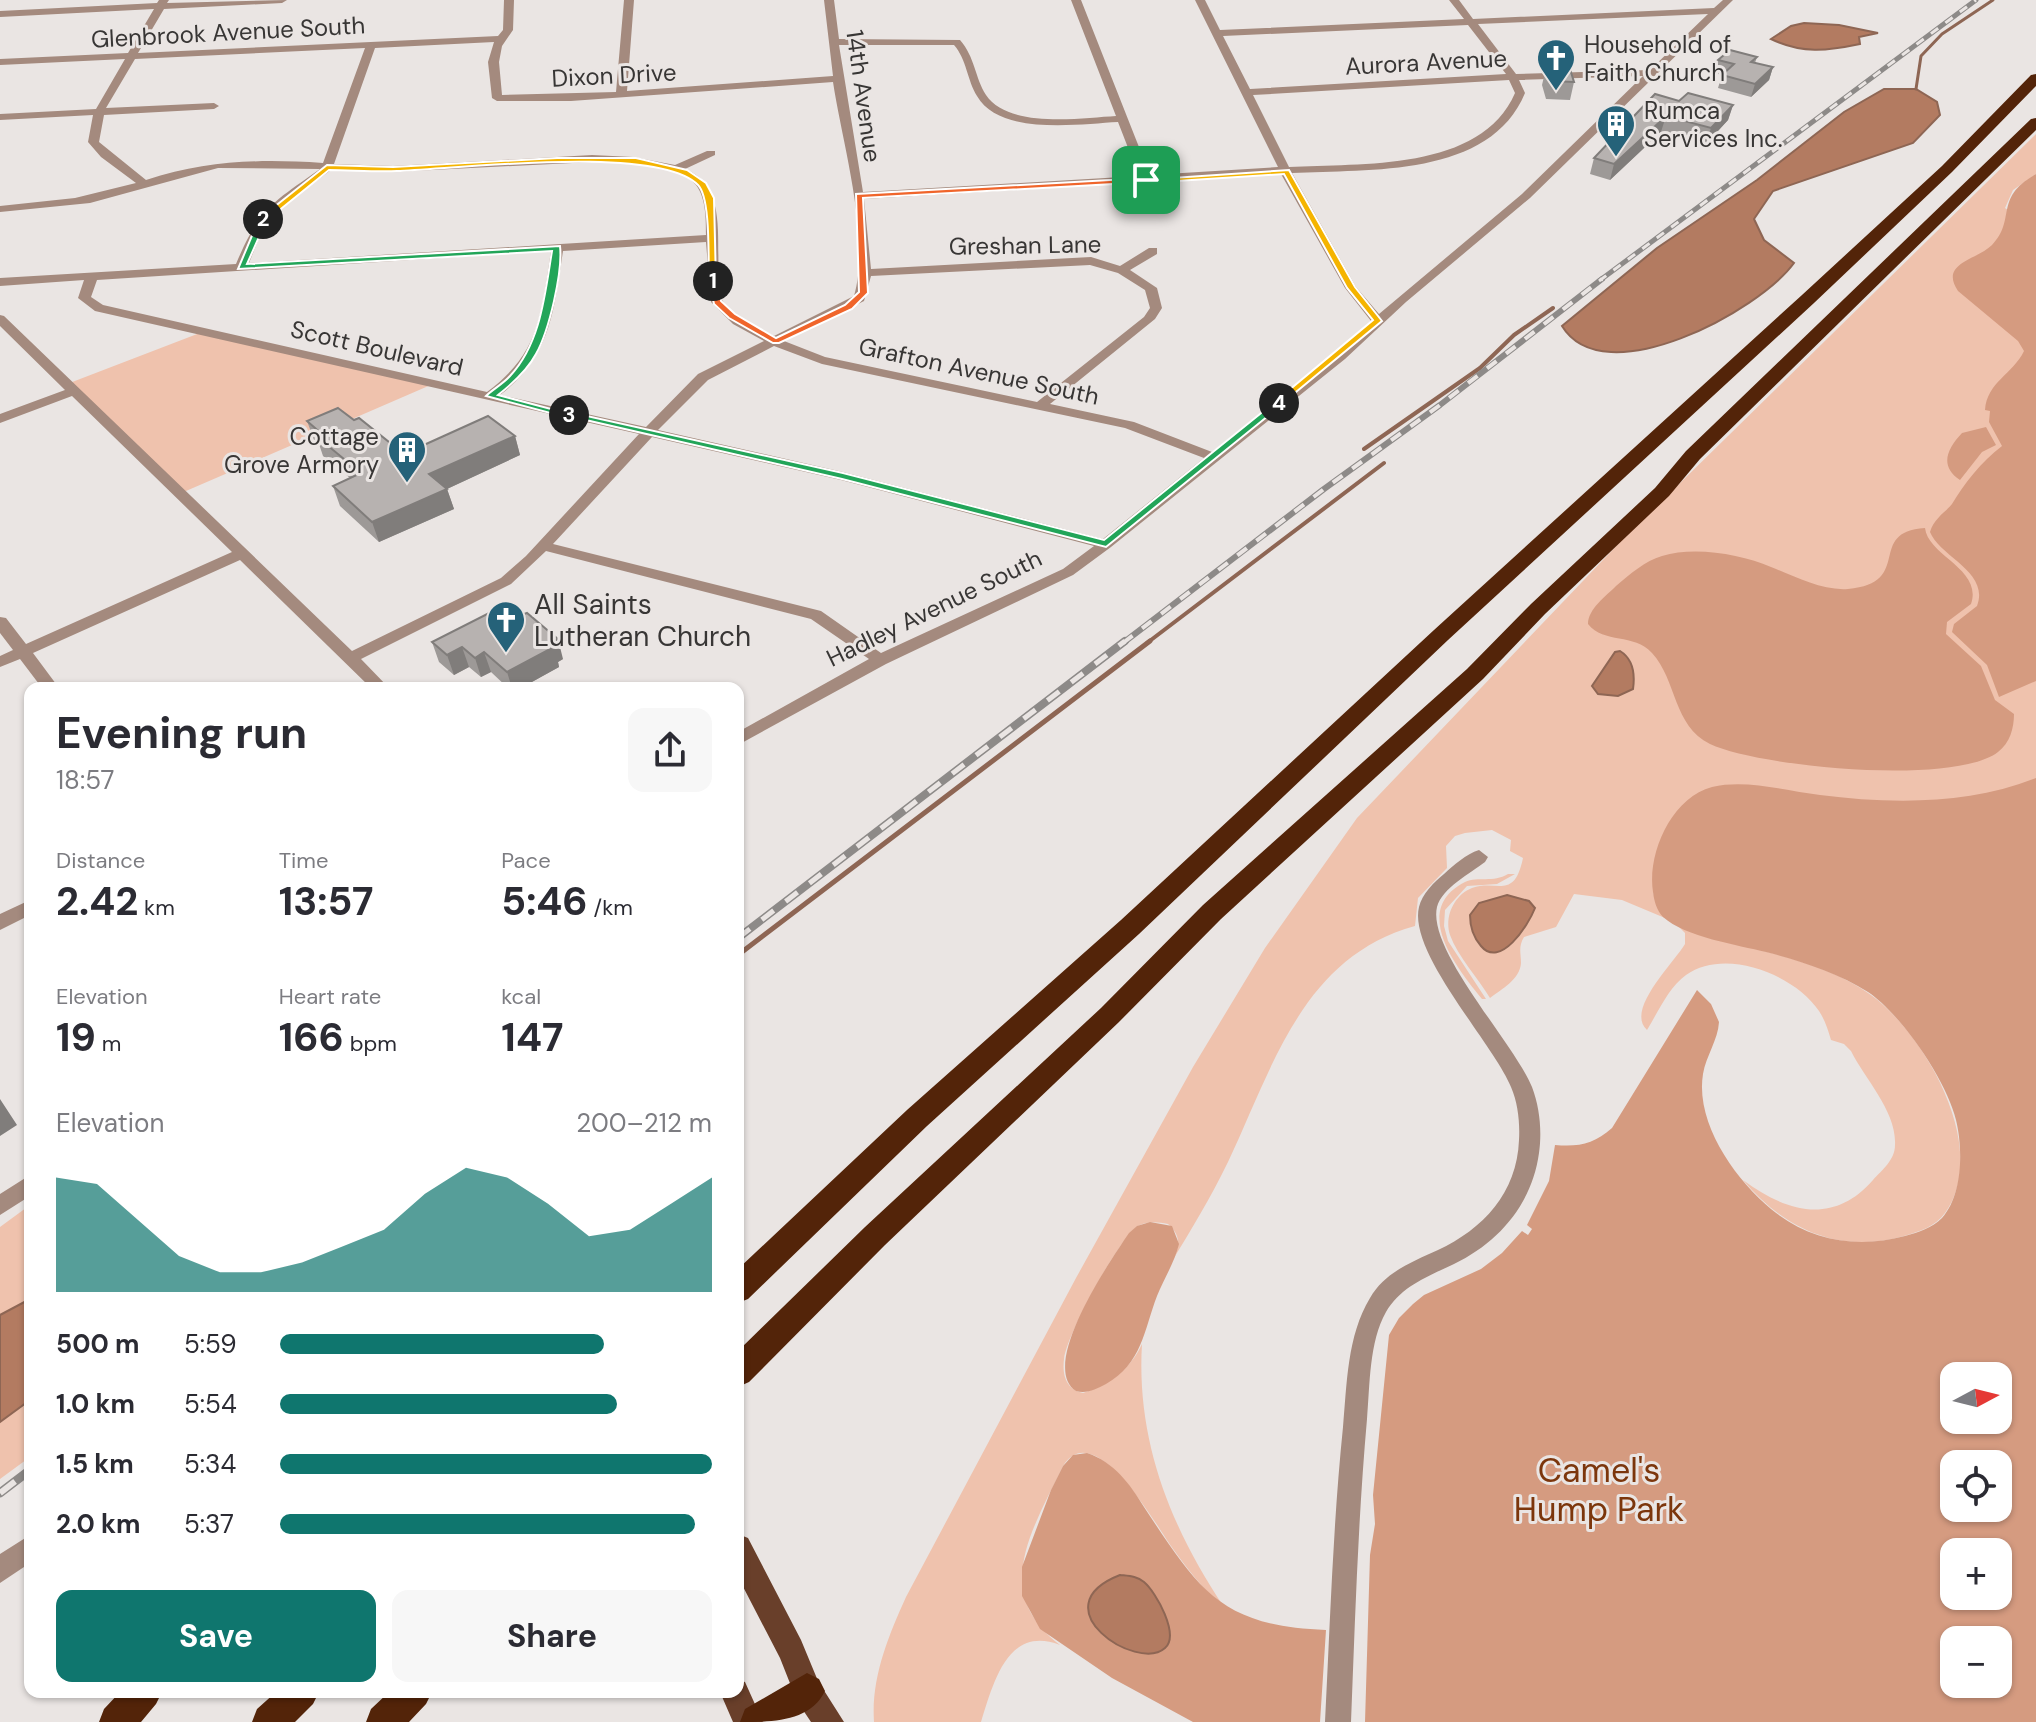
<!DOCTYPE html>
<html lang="en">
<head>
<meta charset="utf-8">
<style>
	body { margin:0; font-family:"DM Sans",sans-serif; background:#f7f7f7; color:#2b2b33; height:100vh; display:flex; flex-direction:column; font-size:30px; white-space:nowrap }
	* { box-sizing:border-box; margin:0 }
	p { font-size:26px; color:#7c7c81 }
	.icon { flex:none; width:44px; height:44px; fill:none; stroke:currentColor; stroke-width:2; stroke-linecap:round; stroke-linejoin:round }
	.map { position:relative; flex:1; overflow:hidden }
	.panel { position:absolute; left:24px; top:682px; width:720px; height:1016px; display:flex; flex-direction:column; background:#fff; border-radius:16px; box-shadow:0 2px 6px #0004 }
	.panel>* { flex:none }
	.needle { width:52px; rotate:83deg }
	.controls { position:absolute; left:1940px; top:1362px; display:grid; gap:16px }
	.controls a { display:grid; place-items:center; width:72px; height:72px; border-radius:16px; background:#fff; box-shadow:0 2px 6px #0004; font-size:40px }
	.pin { position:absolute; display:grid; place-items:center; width:68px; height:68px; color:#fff; margin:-34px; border-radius:16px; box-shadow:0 4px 12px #0006 }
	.km { position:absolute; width:40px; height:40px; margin:-20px; border-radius:50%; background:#222; color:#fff; font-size:22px; line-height:40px; text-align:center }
	.round { display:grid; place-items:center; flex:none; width:84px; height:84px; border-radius:16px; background:#f7f7f7 }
	.headline { display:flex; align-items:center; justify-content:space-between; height:136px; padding:0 32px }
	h1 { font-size:44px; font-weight:700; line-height:60px }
	.stats { display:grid; grid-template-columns:repeat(3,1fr); gap:12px; height:136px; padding:8px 32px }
	.stats div { display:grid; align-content:center }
	.stats b { font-size:40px; font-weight:700 }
	.stats small { font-size:22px; font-weight:400 }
	.stats p { font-size:22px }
	.chart { height:224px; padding:16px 32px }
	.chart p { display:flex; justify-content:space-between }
	.chart svg { width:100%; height:144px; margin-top:8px; fill:#0f766e; opacity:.7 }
	.primary-button { display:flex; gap:16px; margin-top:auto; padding:16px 32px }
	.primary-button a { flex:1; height:92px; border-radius:16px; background:#0f766e; color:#fff; font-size:32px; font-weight:700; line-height:92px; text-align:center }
	.primary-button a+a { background:#f7f7f7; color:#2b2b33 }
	ul { padding:0 32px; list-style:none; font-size:26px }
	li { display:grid; grid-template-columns:128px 96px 1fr; align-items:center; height:60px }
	li i { height:20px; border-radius:10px; background:#0f766e }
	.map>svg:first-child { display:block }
</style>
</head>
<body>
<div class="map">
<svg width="2036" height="1722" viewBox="0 0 2036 1722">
	<rect width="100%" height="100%" fill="#eae5e3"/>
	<path fill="#efc2ad" d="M2036,134V174L2013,190L2005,208L2036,229V1197L1862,914L1653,892L1657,907L1665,918L1622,900L1574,894L1556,927L1524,937C1518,947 1521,953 1521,963C1520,979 1502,989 1490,998C1478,978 1458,957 1450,935C1444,917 1454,895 1472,888C1497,879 1514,901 1523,858L1510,851L1511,840L1492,830L1465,833L1455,836L1446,846L1447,868L1418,898L1415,926C1302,957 1272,1069 1228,1162C1211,1197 1191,1230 1171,1263C1180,1248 1182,1236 1168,1224C1158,1222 1147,1221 1138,1226C1119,1238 1066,1336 1064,1359C1062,1375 1066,1389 1083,1393C1109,1384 1130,1370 1142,1344C1136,1441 1171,1528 1224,1607C1203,1590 1186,1567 1171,1546C1156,1525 1094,1415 1063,1466C1033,1529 990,1592 1060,1645C1007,1624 993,1685 981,1722H874C871,1678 888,1637 906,1597L1076,1278L1193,1067L1265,948L1357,818L1624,538Z
		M205,331L433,384L179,494L67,384Z
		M1508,874H1515L1497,884L1467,886L1445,910L1444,926L1448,941L1486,999H1482C1457,968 1410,910 1465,882C1478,876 1493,883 1508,874Z
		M1677,925C1739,950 1816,955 1871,995C1925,1034 1991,1149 1945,1213C1935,1227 1920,1231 1904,1236C1840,1255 1784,1229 1743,1180C1786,1212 1833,1226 1873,1180C1882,1170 1895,1160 1895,1145C1897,1112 1865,1079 1851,1051L1844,1044L1831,1040C1828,1030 1825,1020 1819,1011C1795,975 1726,947 1686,975C1669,987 1658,1012 1647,1030C1625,1010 1673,964 1685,944V933Z
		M30,1205V1457L0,1479V1227Z"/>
	<path fill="#d59b80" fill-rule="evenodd" d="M2036,174V681L1999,697L1987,665L1952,632L1954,624L1977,606C1990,572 1940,557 1930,532C1934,518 1948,510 1952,504C1964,484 1981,462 2002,446L1989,422L1990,411L1985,410C1987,382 2013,374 2024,351L2018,341L1958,291C1939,263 1977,260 1992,245C2017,219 1993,198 2036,174Z
		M1986,427L1996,445L1982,452L1960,480C1939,466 1947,449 1962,433Z
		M1925,528C1928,556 1983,569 1971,604L1947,622L1946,634L1981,666L1995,700L2014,714C2014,728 2010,743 1998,752C1954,786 1759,767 1710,744C1673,726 1677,680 1652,653C1634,633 1604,644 1588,624C1588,609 1606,596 1616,586C1630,574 1645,561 1662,556C1694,546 1741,554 1771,567C1794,576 1822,591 1848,589C1915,583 1865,532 1925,528Z
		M2036,778V1722H1365L1370,1555L1375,1524L1373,1495L1389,1335L1399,1318L1413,1304L1424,1295L1481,1269L1502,1253L1522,1231L1528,1235L1532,1229L1527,1225L1549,1181L1555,1145C1579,1147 1594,1144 1612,1128L1697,990L1711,1004L1719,1022C1718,1040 1706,1056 1703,1074C1695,1123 1735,1179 1771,1209C1810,1241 1857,1249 1905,1236C1919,1232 1932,1228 1942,1218C1963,1195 1963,1148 1956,1120C1947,1081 1901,1014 1868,992C1838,973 1800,961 1766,952C1738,945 1685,937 1663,917C1657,911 1654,901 1653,892C1647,854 1671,798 1712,787C1747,779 1786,791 1820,795C1891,804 1969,805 2036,778ZM1954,1376H1998V1420H1954ZM1954,1464H1998V1508H1954ZM1954,1552H1998V1596H1954ZM1954,1640H1998V1684H1954Z
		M1150,1222L1172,1226L1179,1244C1175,1261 1164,1279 1157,1296C1144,1330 1142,1364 1106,1384C1096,1389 1087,1394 1076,1391C1038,1366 1110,1261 1129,1233L1137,1226Z
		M1087,1453C1114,1462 1130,1484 1144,1507C1199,1590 1220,1626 1326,1630L1320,1722H1193L1112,1678L1040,1629L1022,1596V1567L1051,1490L1063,1466L1073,1455Z"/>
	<path fill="#b37b61" stroke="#8e6654" stroke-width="2" d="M1804,23L1839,25L1878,33L1859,37L1860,44C1827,51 1802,54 1771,39L1791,26Z
		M1884,89H1916L1937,102L1940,115L1913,143L1773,191L1754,219L1764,240L1794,263C1759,311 1604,395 1562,326L1657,248L1757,180L1844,112Z
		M1620,651C1633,659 1635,675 1633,689L1618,696L1598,694L1592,686L1615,652Z
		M1507,895L1529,901L1535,908C1528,926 1500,969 1481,946C1473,937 1470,926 1470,915L1479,903Z
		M30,1299V1400L0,1422V1315Z
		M1120,1575C1129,1576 1137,1576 1144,1582C1156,1592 1180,1635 1165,1648C1137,1673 1038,1607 1120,1575Z"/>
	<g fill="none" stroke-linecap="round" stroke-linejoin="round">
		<path stroke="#8e6654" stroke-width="3" d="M1916,89L1921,56L1942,34L1993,0"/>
		<path stroke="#8e6654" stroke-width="4" d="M1364,449L1480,368L1514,335L1553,308
			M1147,643L1384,463"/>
		<path stroke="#8e6654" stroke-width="5" d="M738,955L1150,641"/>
		<path fill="#a48a7e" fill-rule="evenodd" d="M159,0H169L167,3L287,0L282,3L164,9L138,53L498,36L503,30L504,0H514L513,30L502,46L499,62L502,95L616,92L624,0H634L627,91L833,76L824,0H834L839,39L960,40C975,57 975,78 986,95C1009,129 1081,118 1116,116L1071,0H1081L1150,175L1278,167L1195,0H1205L1220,30L1464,19L1449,0H1459L1473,19L1714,8L1723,0H1733L1530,198L1406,302L1345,359L1111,547L1073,575L886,664L738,745V732L869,659L811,619L546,551L511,584L361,659L389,688H371L240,560L33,653L59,688H42L20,659L0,667V656L13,650L0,633V617L6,618L26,644L232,552L72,396L0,423V414L65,390L0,326V315L4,316L352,651L501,578L526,556L639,434L95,311L78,298L84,280L0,286V278L236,264C260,207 271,204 320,169L218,168L90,203L0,212V206L75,198L136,183L101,157L88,142L93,115L0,120V114L96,109L125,59L0,65V59L128,53L154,9L0,17V11L157,3ZM1708,14L1650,70L1516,74L1478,24ZM1468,25L1506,74L1250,89L1223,36ZM494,42L488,62L492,98L497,101H571L833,82C842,142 871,239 854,296L774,336C757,328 732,317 722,300C718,293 719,283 719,275C716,238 727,185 685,169L715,155V151H707L675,165L633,157L592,155L393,166L334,164L375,48ZM839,45H954C967,60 967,80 977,96C1000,136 1079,124 1118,122L1139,176L863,192ZM365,48L323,163C259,159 208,160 146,180L99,142L104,115L214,109L219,106L214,103L106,108L135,59ZM1643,76L1522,194L1379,314L1356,287L1292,173C1369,169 1490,178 1525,93L1519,80ZM1509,80L1515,93C1481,172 1360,163 1289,167L1253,95ZM592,162C619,163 679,162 696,185C706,198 706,219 706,235L249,263L264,226L273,213L331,170L393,172ZM1281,174L1345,288L1371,321L1335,353L1212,452L1134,422L1050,404L1155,319L1162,308L1157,288L1130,270L1157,254V248H1149L1120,266L1091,257L871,269L864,199ZM706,242L711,302L733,324L764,341L698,374L646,427L500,395C551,356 554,310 563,251ZM551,251C541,313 541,352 487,392L103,305L91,297L97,280ZM1090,265L1118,273L1145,290L1150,308L1144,317L1037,402L825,357L784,341L864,301L871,276ZM774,346L822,364L1125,428L1204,458L1103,539L843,472L658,430L708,380ZM652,437L841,480L1094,546L1063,569L881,653L821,611L553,544Z
			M1479,850L1488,857L1485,862C1471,873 1442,888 1437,907C1427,950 1514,1043 1532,1087C1540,1108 1542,1132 1539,1153C1532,1204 1499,1242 1454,1264C1429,1276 1401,1286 1386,1312C1369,1342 1370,1385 1367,1419C1358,1520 1355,1621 1351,1722H1325C1330,1624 1333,1525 1343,1427C1347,1384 1347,1336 1370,1298C1385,1272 1412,1262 1438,1250C1483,1229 1517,1193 1519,1140C1520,1123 1518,1103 1511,1087C1493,1043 1408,953 1419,907C1422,894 1434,882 1444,874C1454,865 1466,854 1479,850Z
			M30,900V915L0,930V914Z
			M30,1175V1196L0,1215V1194Z
			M30,1535V1563L0,1583V1554Z"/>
		<path fill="#693f2a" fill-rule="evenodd" d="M738,1534L748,1538L801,1640L818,1681L844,1722H811L797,1701L780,1658L738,1577Z
			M738,1679L745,1682L763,1722H733L720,1692H738Z"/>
		<path fill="#532409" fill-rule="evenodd" d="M2036,74V86L1952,172L1814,303L1448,640L1139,934L927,1126L748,1299L738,1303V1269L907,1110L1121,920L1434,630L1802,295L1942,166L2031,75Z
			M2036,118V130L1700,459L1669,496L1545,614L1483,679L1221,919L1119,1022L885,1245L749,1382L738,1387V1351L865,1227L1101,1008L1203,905L1467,669L1531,604L1655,488L1686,451L2031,119Z
			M807,1673L819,1679L825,1691C810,1722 772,1722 740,1722L745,1709Z
			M120,1692H162L156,1704L141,1722H99L104,1709Z
			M276,1692H319L313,1704L295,1722H252L257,1709Z
			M389,1692H432L426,1704L409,1722H366L371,1709Z"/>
		<g stroke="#8d8a88" stroke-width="5">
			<path id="rail-far3" d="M1599,281L1976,0"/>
		</g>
		<g stroke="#8d8a88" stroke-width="6">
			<path id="rail-far2" d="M1123,643L1324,489L1440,405L1602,279"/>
		</g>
		<g stroke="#8d8a88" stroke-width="8">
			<path id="rail-far1" d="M738,938L1125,641"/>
		</g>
		<g stroke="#8d8a88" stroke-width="9">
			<path id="rail" d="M0,1493L30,1470"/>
		</g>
		<use href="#rail-far3" stroke="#eae5e3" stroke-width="3" stroke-dasharray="9" stroke-linecap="butt"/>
		<use href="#rail-far2" stroke="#eae5e3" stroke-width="4" stroke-dasharray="12" stroke-linecap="butt"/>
		<use href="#rail-far1" stroke="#eae5e3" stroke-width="5" stroke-dasharray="15" stroke-linecap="butt"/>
		<use href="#rail" stroke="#eae5e3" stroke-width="6" stroke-dasharray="19" stroke-linecap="butt"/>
	</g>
	<path fill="#9d9997" d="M1757,57L1755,63L1773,67L1769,80L1751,97L1718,88L1722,75L1714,73L1718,60Z
		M1546,68L1574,82L1570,100L1546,99L1542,85Z
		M1679,101L1733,105L1728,120L1706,144L1661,132L1610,180L1590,174L1594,158Z
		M354,420L404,454L515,436L520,455L447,489L454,509L379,542L340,506L333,486L350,478L323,456L319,444L314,440L307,421Z
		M432,642L563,659L558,662L559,667L521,688H508L491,672L481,677L469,667L454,675L439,662Z"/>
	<path fill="#807d7b" d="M1773,67L1769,80L1751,97L1755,84Z
		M1733,105L1728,120L1706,144L1711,128Z
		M1666,116L1661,132L1610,180L1614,164Z
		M515,436L520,455L436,494L429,474Z
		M447,489L454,509L379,542L372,522Z
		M558,639L563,659L558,662L559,667L521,688H512L507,672Z
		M462,647L469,667L454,675L447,655Z
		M484,652L491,672L481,677L475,658Z
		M0,1099L17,1125L0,1136Z"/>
	<path fill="#b7b2b0" stroke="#807d7b" stroke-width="2" d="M1730,50L1757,57L1751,62L1773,67L1755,84L1722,75L1734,64L1718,60Z
		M1546,68L1570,69L1574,82L1550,81Z
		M1688,93L1733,105L1711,128L1666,116L1614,164L1594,158L1655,94L1679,101Z
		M338,408L354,420L359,418L404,454L488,416L515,436L429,474L447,489L372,522L333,486L361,473L316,436L322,434L307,421Z
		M503,606L516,617L527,613L558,639L549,644L554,647L507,672L484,652L475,658L462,647L447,655L432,642Z"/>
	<path fill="#f0652b" stroke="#fff" stroke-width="2" d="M1146,178L1149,182L863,198L868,293L852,309L779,343H773L729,318L714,304L709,281L713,278L717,281L721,301L735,314L776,338L845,305L859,292L856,194Z"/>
	<path fill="#f5b400" stroke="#fff" stroke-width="2" d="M557,158H636L687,170L706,183L714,198L716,283L709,281C708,261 711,198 698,185C658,144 457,169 397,171C374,172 351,170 329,170L266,221L259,219L327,165L393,167Z"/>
	<path fill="#22a559" stroke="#fff" stroke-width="2" d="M263,217L267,219L247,264L560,246C563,272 549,331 536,354C527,371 512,384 498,395L574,415L569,418L486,396C493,389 503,384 510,376C541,343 545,293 552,251L238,269L259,219Z"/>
	<path fill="#22a559" stroke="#fff" stroke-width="2" d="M1276,401L1284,403L1106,547L842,479L564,415L569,412L843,473L1104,540Z"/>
	<path fill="#f5b400" stroke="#fff" stroke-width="2" d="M1289,170L1355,287L1382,321L1279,406L1276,401L1373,320L1347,288L1284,174L1146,183L1142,180Z"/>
	<defs>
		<g id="church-pin" transform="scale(2)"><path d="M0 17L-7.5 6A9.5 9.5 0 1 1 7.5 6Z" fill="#256279" stroke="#eae5e3"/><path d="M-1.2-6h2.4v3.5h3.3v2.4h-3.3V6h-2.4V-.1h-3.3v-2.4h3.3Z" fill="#fff"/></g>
		<g id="building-pin" transform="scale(2)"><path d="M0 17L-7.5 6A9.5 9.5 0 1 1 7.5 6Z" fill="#256279" stroke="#eae5e3"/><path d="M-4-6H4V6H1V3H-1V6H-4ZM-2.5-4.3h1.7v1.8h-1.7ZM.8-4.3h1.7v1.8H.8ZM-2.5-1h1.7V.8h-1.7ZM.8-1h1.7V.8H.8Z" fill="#fff"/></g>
	</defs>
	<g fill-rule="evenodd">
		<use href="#church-pin" x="1556" y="58"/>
		<use href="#building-pin" x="1616" y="124"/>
		<use href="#building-pin" x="407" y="450"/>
		<use href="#church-pin" x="506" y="620"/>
	</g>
	<g text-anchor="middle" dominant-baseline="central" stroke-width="6" stroke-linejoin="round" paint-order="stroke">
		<g font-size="24" fill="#383635" stroke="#eae5e3">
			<text transform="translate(228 32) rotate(-3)">Glenbrook Avenue South</text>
			<text transform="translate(1426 62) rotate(-3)">Aurora Avenue</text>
			<text transform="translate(614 75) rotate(-3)">Dixon Drive</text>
			<text transform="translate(864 96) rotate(82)">14th Avenue</text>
			<text transform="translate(1025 245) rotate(-1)">Greshan Lane</text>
			<text transform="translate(377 348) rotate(13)">Scott Boulevard</text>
			<text transform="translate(979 371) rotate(12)">Grafton Avenue South</text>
			<text transform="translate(934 608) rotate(-26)">Hadley Avenue South</text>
		</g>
		<g font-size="24" fill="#383635" stroke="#eae5e3" text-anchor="start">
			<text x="1584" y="44">Household of<tspan x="1584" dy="28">Faith Church</tspan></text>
			<text x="1644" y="110">Rumca<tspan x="1644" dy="28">Services Inc.</tspan></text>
			<text x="379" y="436" text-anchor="end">Cottage<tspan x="379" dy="28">Grove Armory</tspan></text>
		</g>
		<g font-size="28" fill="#383635" stroke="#eae5e3" text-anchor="start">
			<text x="534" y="604">All Saints<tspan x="534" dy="32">Lutheran Church</tspan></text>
		</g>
		<g font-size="34" fill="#7c360c" stroke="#eae5e3">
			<text x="1599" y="1470">Camel's<tspan x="1599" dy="39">Hump Park</tspan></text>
		</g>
	</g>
</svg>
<div class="controls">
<a><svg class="needle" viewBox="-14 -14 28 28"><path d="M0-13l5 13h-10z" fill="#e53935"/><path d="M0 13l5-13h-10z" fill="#7c7c81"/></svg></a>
<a><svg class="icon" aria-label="locate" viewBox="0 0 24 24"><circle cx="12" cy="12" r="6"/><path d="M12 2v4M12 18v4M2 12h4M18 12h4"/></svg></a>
<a>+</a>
<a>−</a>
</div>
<div class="pin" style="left:1146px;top:180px;background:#1e9e55"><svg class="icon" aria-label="arrive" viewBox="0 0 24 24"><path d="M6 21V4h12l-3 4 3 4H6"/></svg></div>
<b class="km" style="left:713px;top:281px">1</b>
<b class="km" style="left:263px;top:219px">2</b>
<b class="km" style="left:569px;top:415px">3</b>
<b class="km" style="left:1279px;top:403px">4</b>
<section class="panel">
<div class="headline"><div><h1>Evening run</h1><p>18:57</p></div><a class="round"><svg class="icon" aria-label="share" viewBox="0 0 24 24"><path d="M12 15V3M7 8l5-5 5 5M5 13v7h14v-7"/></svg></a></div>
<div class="stats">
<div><p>Distance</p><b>2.42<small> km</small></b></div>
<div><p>Time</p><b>13:57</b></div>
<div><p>Pace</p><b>5:46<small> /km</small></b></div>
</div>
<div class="stats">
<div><p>Elevation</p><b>19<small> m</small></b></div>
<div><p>Heart rate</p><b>166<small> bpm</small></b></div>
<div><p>kcal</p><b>147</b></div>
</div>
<div class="chart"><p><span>Elevation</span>200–212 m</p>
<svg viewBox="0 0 160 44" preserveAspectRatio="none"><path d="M0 44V9L10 11L20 22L30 33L40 38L50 38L60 35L70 30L80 25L90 14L100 6L110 9L120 17L130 27L140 25L150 17L160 9V44z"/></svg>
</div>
<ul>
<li><b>500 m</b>5:59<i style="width:75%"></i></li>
<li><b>1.0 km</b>5:54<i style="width:78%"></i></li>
<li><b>1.5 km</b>5:34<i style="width:100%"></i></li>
<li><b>2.0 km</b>5:37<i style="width:96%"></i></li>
</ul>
<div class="primary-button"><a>Save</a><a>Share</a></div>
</section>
</div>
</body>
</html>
